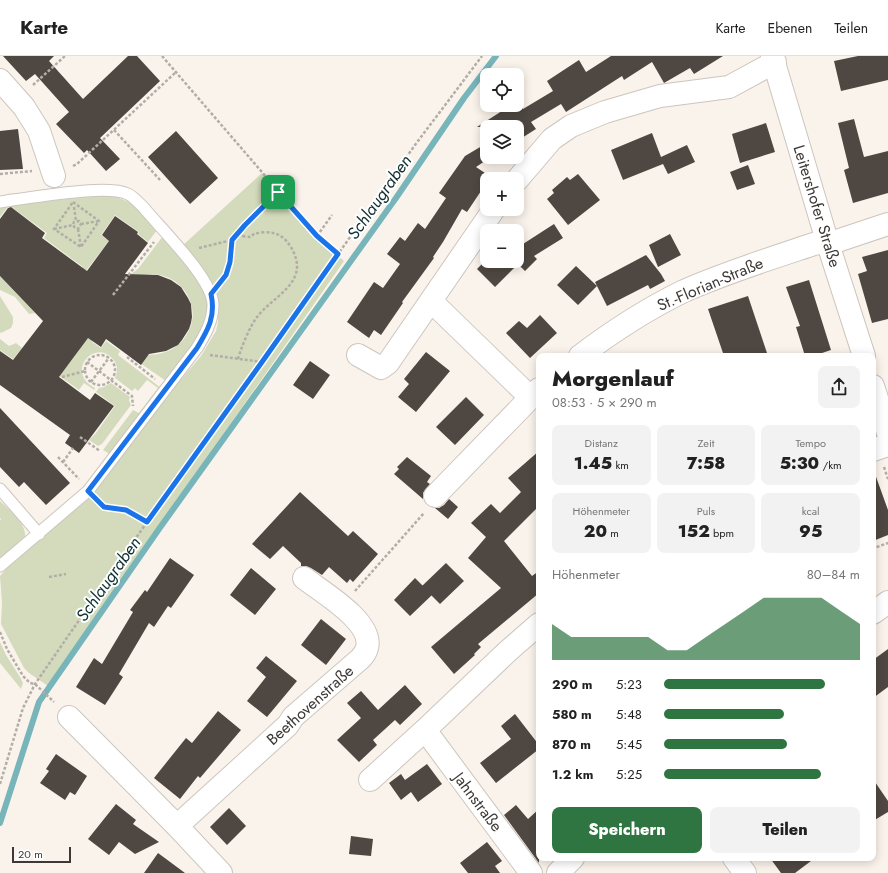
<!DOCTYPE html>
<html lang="de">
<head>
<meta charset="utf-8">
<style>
	body { margin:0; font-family:Jost,sans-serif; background:#f2f2f2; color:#222; height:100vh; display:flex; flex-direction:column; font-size:15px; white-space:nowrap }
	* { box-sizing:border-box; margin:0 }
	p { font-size:13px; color:#767676 }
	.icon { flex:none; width:22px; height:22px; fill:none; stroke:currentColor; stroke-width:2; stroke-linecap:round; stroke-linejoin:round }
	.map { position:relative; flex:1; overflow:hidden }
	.details { position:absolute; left:536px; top:297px; width:340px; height:508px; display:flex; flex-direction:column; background:#fff; border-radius:8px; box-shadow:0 2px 10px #0003 }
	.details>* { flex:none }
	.controls { position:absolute; left:480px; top:12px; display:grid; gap:8px }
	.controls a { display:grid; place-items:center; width:44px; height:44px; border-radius:8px; background:#fff; box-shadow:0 2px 10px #0003; font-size:20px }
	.scale { position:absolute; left:12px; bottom:10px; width:59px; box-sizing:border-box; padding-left:4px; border:2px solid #3c3936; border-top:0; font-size:11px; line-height:14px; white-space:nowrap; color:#3c3936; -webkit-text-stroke:3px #fff; paint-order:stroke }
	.pin { position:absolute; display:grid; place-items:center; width:34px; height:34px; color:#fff; margin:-17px; border-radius:8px; box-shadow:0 2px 6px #0006 }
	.round { display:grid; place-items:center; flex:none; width:42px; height:42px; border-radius:8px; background:#f2f2f2 }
	.head { display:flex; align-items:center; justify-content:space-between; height:68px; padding:0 16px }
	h1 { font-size:22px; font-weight:800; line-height:30px }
	.metrics { display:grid; grid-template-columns:repeat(3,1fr); gap:6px; height:68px; padding:4px 16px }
	.metrics div { display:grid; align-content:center; border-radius:8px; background:#f2f2f2; text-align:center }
	.metrics b { font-size:17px; font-weight:800 }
	.metrics small { font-size:11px; font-weight:400 }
	.metrics p { font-size:11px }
	.chart { height:112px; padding:8px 16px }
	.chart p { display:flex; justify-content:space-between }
	.chart svg { width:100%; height:72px; margin-top:4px; fill:#2f7541; opacity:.7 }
	.action { display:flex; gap:8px; margin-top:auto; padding:8px 16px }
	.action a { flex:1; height:46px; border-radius:8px; background:#2f7541; color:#fff; font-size:16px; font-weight:800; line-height:46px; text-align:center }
	.action a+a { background:#f2f2f2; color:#222 }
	ul { padding:0 16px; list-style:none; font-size:13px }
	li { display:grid; grid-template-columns:64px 48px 1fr; align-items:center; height:30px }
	li i { height:10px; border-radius:5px; background:#2f7541 }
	header { display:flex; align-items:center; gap:24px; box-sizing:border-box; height:56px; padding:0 20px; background:#fff; border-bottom:1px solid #e0e0e0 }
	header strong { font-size:19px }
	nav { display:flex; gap:22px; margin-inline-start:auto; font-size:14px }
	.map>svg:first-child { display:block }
</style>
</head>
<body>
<header>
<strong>Karte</strong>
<nav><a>Karte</a><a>Ebenen</a><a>Teilen</a></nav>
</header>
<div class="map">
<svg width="888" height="817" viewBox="0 0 888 817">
	<rect width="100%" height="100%" fill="#faf3eb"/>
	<path fill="#d3dbbc" d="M262,117L317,180L344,205L48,630L29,617L24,612L1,568L2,547L0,520L15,503L91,438L172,334L201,300L216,275L218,266V248L182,190Z
		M106,139C135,144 138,153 157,174L148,186L138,178L139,176L115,159L101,179L109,185L78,225L74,222L83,211L44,182L47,177L9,149L0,161V150L6,149Z
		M163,180L192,214L206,240L208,256L203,274L166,325L140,307C142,305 144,301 146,300C150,298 153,299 158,298C170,296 181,289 187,278C205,249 178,213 145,219C137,221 119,236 112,241L131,218L138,213Z
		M0,220L35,257L29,258L15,241L0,234Z
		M0,240L13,261V267L11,272L1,277L0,276Z
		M91,274L97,278L92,286L101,292L106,285L120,295L118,299L161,332L111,399L103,394L133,354L139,357L158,332L147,324L138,335L135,332L132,335L115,322C118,315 118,308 112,302C93,283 65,317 95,332L94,334L84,327L79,334L58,319L66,308L68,309L79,294L77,292Z
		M0,283L9,290L16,287L22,292L13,303L0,294Z
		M111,327L130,341L129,344L131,349L102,388L98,390L89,384L96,377L115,350L96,336L99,332L104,331Z
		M0,445C10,455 27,467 25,482L0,503V465L1,463L0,462Z
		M0,586L6,599L20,621L23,627L21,633L0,607Z"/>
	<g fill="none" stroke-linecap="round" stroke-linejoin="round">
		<path stroke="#77b5ba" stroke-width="6" d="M0,767L39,646L159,473L396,142L464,42L496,0"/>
	</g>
	<path fill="#4f4842" d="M3,0H54L49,5L83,43L128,0H137L160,25L100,82L120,103L106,115L87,94L84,97L56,68L69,56L35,18L26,25Z
		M611,0H723L694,18L690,12L664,27L652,6L624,24L622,20L566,56L561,48L531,66L536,73L517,85V71H477L511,49H517V44L523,53L553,35L547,25L579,4L586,16Z
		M858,0H888V24L841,35L834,5Z
		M854,63L864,101L888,95V137L853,147L844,114L849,112L838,67Z
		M766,67L775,96L740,107L732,78Z
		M18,73L23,113L0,114V75Z
		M176,75L218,122L190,148L148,101Z
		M652,77L661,101L687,89L695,106L668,118L663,108L623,124L611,94Z
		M487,87V101H491L476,111L491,121L489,123H487V126L467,156L462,153L443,186L433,201L434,202L402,246L403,247L381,279L374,274L369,282L347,266L374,226L383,232L400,208L387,198L400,181L405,185L418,167L425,173L446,142L439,137L465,100Z
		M748,109L755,128L737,134L730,116Z
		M578,118L600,144L568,169L547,143L554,137L552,134L567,121L570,124Z
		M11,151L45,177L42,182L87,215L109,185L102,179L115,160L138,176L137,178L148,187L125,218L158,219L171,224L181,231L188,242L191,248L192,261L191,267L189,273L182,284L178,289L166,295L149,298L141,309L106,283L101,291L88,282L59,321L90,344L95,337L114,350L79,397L65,387L70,379L0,329V295L13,304L43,265L0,220V163L8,152Z
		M554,168L563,182L534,200L537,203L525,215L519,209H517L495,231L477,213L485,205H517V182L523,188Z
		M670,178L681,199L658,211L649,189Z
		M888,194V263L872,267L858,218L867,215L862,201Z
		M646,199L661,218L665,225L650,233L648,229L607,250L597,230L578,249L557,229L576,210L597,230L595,226Z
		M809,224L831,294L813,300H805L796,271L800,270L786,231Z
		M748,240L768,300H724L708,253Z
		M540,259L557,277L530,302L506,277L519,265L527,272Z
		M426,296L450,315L416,356L398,341L409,328L404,323Z
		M310,305L330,319L313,343L293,329Z
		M466,341L484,359L455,389L436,371Z
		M0,352L70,427L46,449L24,426L19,431L0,411Z
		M539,395V450L504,485L532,520L539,515V537L478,588L481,591L474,598L475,599L454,618L431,591L501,532L468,502L486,481L471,467L491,448L500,457L521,436L508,422Z
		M407,401L431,420L427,426L430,428L423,437V443L394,418L399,413L397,411Z
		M875,418L888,454V479L873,485V419Z
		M300,436L348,480L353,475L378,498L353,526L350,523L347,527L329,511L322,519L311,512L306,510H301V507L283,490L270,503L252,488Z
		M449,443L458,451L448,463L435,452H439L444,449Z
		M170,502L194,519L171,552L168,550L154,571L149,567L119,618L123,621L105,649L76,631L94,602L102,608L133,556L130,554L145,534L147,536Z
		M446,507L464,525L440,548L422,530Z
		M251,512L276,533L255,559L230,539Z
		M415,522L432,539L410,560L394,544Z
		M321,563L346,583L326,609L301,589Z
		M888,593V631L873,642V604Z
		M266,600L297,625L267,661L247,645L266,621L256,612Z
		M405,629L422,648L400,669L395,664L373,684L377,689L359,706L337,684L361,662L347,647L361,635L378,654Z
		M218,655L241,674L200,722L198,720L180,743L154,722L186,682L192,687Z
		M515,658L539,689V693L496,727L480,707L511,683L501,670Z
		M56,698L87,720L75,739L70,736L65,744L40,727L49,715L46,713Z
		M427,708L442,728L418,746L411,736L401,744L389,727L401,718L405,724Z
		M873,723L888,745V756L873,765Z
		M116,748L136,764L133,768L159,786L135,798L119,786L109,799L88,783Z
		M516,749L528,763L539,753V807L504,759Z
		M229,752L246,770L227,789L210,771Z
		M351,780L373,783L371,800L349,798Z
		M487,786L502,805L495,810L500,817H468L460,807Z
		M158,797L185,817H144Z
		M770,802H815L795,817H781Z"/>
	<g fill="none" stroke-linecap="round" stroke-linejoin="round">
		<g stroke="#cdc5be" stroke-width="13">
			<path id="service" d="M0,146L12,144C38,141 107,128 128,138C134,141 139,147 144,152C161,173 213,223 213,249C213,265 205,279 197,292L88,435L0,510
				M0,433L39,478"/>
		</g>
		<g stroke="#cdc5be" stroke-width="24">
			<path id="minor" d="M0,24L24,51L39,75L54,120
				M517,124L552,83L571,70L605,56L660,40L729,31L775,6
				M431,245L530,341
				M358,299L381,312L388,307L494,153
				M580,300C613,275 647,253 684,235C727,216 772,202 817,187L828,188L888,168
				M873,394L888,389
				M435,440L539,333
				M873,557L888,546
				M69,661L177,770L221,817
				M425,674L531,817
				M370,724L425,674L508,595L539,568
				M177,770L288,669L293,661L360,603C363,600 366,596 367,592C374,566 322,536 304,522
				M734,802L745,817
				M558,817L573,802"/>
		</g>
		<g stroke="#cdc5be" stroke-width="24">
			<path id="tertiary" d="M772,0L828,188L864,300
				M873,330L888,377"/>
		</g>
		<path stroke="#b3ada7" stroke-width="2.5" stroke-dasharray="3 2" stroke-linecap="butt" d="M162,0L317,180L338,198
			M33,29L65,0
			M114,74L161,125
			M73,110L77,108L176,16
			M0,118L32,115
			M73,146L99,165L81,191L54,173Z
			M74,151L76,165
			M81,168L99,165
			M54,173L73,169L75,172L78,173L81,168L79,165L74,166L73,169
			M78,173L81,191
			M317,180L332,159
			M199,192L232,184
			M222,225L226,219L230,205L232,184L245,169L278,136
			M113,239L154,186
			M210,299L262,306
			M85 314a15 15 0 1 1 30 0a15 15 0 1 1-30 0Z
			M127,301L155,323
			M238,303C241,292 250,270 257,261C273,240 309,227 293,195C289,187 283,179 273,177C268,176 260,176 255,178C253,178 252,180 250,181C247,181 241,180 238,179
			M87,306L132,340L133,350
			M62,321L85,315
			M91,326L108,303
			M80,381L100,395
			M58,401L79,423
			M63,406L73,392
			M884,411L888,423
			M99,446L104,451L126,454L147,466
			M873,494L874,492L888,487
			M49,521L66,518
			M355,535L424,457
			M0,576L7,593L23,620L30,627L35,628L54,646
			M0,728L23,652L35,628L147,466L262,306L415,89L482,0"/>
		<use href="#service" stroke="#fff" stroke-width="11"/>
		<use href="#minor" stroke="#fff" stroke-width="22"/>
		<use href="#tertiary" stroke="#fff" stroke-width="22"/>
	</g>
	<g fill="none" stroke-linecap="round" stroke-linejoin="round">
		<g stroke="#fff" stroke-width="8">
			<path id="route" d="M278,136L317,180L338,198L262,306L147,466L126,454L104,451L88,435L197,292C208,274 216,260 211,238L226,219L230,206L232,184L245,169Z"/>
		</g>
		<use href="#route" stroke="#1a73e8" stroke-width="5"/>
	</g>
	<g text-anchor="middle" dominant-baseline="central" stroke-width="4" stroke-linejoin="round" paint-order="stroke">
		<g font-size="16" fill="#3c3936" stroke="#fff">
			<text transform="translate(817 150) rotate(73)">Leitershofer Straße</text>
			<text transform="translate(710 228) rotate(-23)">St.-Florian-Straße</text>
			<text transform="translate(310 649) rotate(-42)">Beethovenstraße</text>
			<text transform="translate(478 746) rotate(53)">Jahnstraße</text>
		</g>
		<g font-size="17" font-style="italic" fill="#0f2f31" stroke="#fff">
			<text transform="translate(379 141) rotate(-55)">Schlaugraben</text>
			<text transform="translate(108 523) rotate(-55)">Schlaugraben</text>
		</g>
	</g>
</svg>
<div class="controls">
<a><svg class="icon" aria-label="locate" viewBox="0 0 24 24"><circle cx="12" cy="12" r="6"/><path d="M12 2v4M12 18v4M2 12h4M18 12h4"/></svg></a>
<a><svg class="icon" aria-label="layers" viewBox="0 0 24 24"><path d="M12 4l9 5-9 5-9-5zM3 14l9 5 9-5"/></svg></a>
<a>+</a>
<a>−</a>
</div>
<div class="scale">20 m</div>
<div class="pin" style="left:278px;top:136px;background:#1e9e55"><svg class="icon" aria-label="arrive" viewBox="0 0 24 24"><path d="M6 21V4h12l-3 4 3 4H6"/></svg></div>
<section class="details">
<div class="head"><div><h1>Morgenlauf</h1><p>08:53 · 5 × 290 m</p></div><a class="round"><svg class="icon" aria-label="share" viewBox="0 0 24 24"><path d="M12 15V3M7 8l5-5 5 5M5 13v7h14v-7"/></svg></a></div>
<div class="metrics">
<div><p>Distanz</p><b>1.45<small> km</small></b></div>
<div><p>Zeit</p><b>7:58</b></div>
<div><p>Tempo</p><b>5:30<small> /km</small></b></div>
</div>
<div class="metrics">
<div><p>Höhenmeter</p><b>20<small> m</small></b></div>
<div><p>Puls</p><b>152<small> bpm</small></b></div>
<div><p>kcal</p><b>95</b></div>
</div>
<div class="chart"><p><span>Höhenmeter</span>80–84 m</p>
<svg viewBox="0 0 160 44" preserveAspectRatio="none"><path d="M0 44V22L10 30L20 30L30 30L40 30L50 30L60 38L70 38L80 30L90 22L100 14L110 6L120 6L130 6L140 6L150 14L160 22V44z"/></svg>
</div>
<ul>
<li><b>290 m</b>5:23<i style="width:82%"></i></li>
<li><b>580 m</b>5:48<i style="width:61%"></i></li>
<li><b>870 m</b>5:45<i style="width:63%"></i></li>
<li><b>1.2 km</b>5:25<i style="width:80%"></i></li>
</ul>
<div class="action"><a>Speichern</a><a>Teilen</a></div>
</section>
</div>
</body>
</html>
